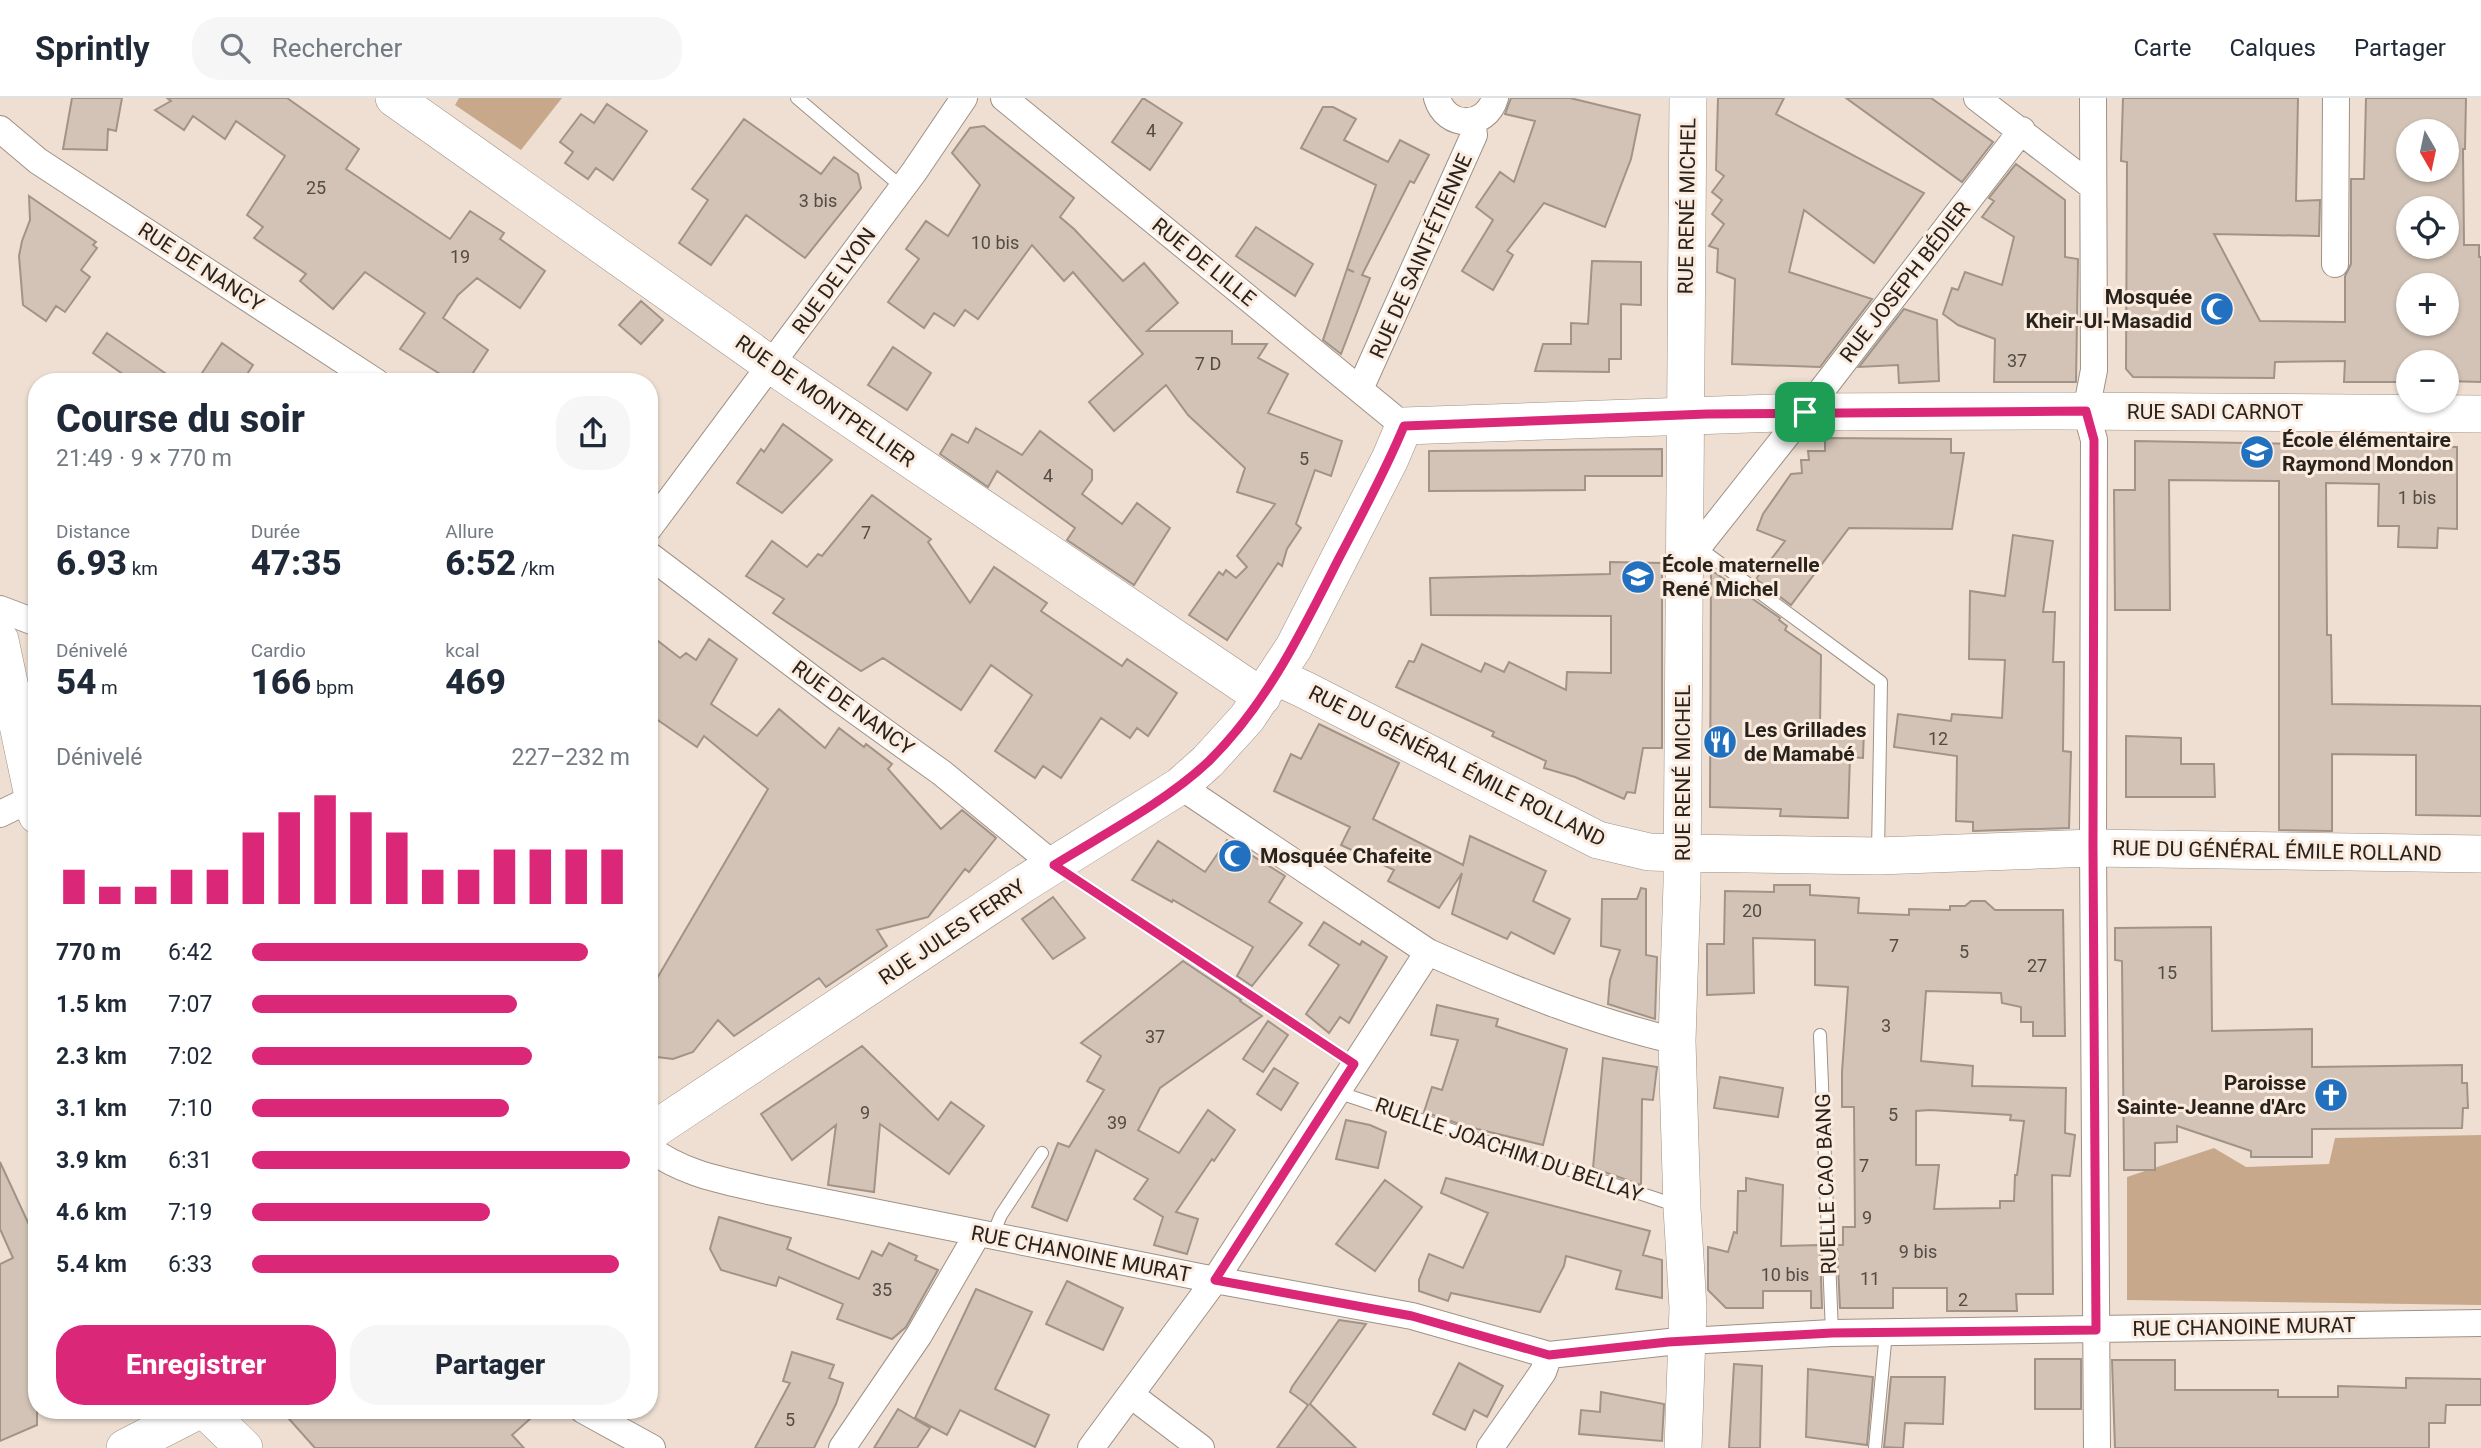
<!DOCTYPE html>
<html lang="fr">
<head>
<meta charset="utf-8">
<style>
	body { margin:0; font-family:Roboto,sans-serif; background:#f6f6f7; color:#1f2937; height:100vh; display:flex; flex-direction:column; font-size:26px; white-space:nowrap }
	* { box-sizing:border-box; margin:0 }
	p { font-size:23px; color:#747a83 }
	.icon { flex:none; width:38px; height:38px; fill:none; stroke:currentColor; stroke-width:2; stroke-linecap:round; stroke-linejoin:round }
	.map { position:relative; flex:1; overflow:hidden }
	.side { position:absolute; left:28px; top:275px; width:630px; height:1046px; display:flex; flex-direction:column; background:#fff; border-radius:28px; box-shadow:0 2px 5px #0004 }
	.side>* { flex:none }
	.needle { width:46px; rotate:171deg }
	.tools { position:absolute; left:2396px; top:21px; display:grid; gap:14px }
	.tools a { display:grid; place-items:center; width:63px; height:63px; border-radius:50%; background:#fff; box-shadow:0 2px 5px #0004; font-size:35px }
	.pin { position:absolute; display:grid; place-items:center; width:60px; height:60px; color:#fff; margin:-30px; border-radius:14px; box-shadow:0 4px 10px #0006 }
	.round { display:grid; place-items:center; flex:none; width:74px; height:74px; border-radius:28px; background:#f6f6f7 }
	.headline { display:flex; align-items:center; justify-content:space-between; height:119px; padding:0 28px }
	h1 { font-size:38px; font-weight:800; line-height:52px }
	.stats { display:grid; grid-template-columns:repeat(3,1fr); gap:10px; height:119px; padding:7px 28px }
	.stats div { display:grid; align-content:center }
	.stats b { font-size:35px; font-weight:800 }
	.stats small { font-size:19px; font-weight:400 }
	.stats p { font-size:19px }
	.chart { height:196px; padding:14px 28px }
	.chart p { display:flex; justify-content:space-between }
	.chart svg { width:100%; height:126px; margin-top:7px; stroke:#db2777; stroke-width:6 }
	.cta { display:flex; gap:14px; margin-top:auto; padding:14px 28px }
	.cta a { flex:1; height:80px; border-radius:28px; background:#db2777; color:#fff; font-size:28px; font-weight:800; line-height:80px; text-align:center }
	.cta a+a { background:#f6f6f7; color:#1f2937 }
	ul { padding:0 28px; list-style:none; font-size:23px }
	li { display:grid; grid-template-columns:112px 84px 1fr; align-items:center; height:52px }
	li i { height:18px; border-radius:9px; background:#db2777 }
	header { display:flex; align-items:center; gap:42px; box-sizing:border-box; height:98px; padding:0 35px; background:#fff; border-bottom:2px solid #e0e1e3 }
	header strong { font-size:33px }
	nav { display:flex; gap:38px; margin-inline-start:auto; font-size:24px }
	.search { width:490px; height:63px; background:#f6f6f7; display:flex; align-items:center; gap:18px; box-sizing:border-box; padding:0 24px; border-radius:28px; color:#747a83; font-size:26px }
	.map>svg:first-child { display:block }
</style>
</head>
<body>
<header>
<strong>Sprintly</strong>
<div class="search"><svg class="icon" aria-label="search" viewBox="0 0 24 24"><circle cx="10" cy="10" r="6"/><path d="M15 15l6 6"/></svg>Rechercher</div>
<nav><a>Carte</a><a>Calques</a><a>Partager</a></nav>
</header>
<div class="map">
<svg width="2481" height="1350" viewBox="0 0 2481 1350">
	<rect width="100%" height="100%" fill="#eedfd2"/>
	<path fill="#c8a88b" d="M459,0H562L521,52L455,7Z
		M2481,1037V1207L2127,1202V1079L2214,1050L2246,1069L2329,1066L2335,1040Z"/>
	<path fill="#d2c3b6" stroke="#a19387" stroke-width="2" fill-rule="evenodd" d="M72,0H122L116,33L108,31L107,52L63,51Z
		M167,0H287L359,51L346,71L450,141L470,113L504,135L500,141L545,173L520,210L477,180L458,197L443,220L488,252L467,284H453L400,251L425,215L365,174L333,211L300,183L306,176L254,140L263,129L247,117L285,58L236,23L225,41L193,18L184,32L155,12L171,3Z
		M1143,0L1182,25L1150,72L1112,44Z
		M1511,0H1570L1640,17L1631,61L1605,129L1544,105L1507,153L1513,157L1493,192L1462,173L1493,122L1476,109L1500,74L1514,84L1535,23L1505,16Z
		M1718,0H1784L1776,16L1924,95L1874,165L1804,112L1789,174L1872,201L1820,269L1732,266L1735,181L1717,174L1718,151L1709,148L1724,126L1712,116L1722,102L1712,94L1724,78L1716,72Z
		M1846,0H1931L1993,44L1962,84Z
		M2123,0H2298L2296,103L2320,102L2319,138L2214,136L2260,223L2345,224V178L2351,166V81H2364L2366,0H2466L2465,51H2463L2464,147H2479V159H2481V284L2446,283V264H2408V284H2344L2345,263L2275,264L2274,280L2133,279L2126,271L2127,64L2121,63ZM2408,33H2446V72H2408ZM2408,110H2446V149H2408ZM2408,187H2446V226H2408Z
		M607,6L647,33L613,82L596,70L588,81L565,65L573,54L560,44L581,16L594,25Z
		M1323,9H1333L1356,21L1344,42L1388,64L1400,42L1429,57L1414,85L1410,83L1362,177L1370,180L1341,256L1323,242L1347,171L1354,174L1347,171L1376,87L1301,50Z
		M744,21L821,76L834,59L858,76L861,90L805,160L746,117L711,167L679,145L708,102L692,91Z
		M984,28L1074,100L1060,119L1074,131L1123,183L1144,165L1178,205L1147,233H1232V246H1267L1258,260L1288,276L1268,315L1342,343L1331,378L1315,372L1296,426L1301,430L1287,451L1282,468L1278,465L1227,542L1189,517L1219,474L1223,477L1226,472L1236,480L1247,469L1237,458L1275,406L1237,394L1245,370L1188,317L1166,287L1114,333L1089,304L1143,256L1073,174L1064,183L1032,147L978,221L965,212L954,228L934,215L924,230L888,204L919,161L906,151L926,123L948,138L980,87L952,55L970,30Z
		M2016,66L2065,102V159L2078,161L2076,284H1994L1995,241L1958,227L1943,216L1952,190L1958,192L1965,174L2002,187L2014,139L1982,119L1994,103L1989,100Z
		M29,98L96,144L93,147L97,150L81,172L90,179L65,214L56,208L46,223L23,207L19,158L22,143L30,122Z
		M1256,129L1313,166L1295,198L1236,158Z
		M1592,163L1641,164V207L1621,206V261H1609V274L1535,273L1543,246H1571V225L1588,226Z
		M641,203L663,222L641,246L619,227Z
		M1904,211L1937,222L1939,283L1899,285L1898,267L1859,269Z
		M107,235L178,284H134L93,255Z
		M222,245L253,267L242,284H196Z
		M893,249L931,275L907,312L868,287Z
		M783,326L832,362L782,415L737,385L761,351L764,354Z
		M976,330L1022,357L1040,333L1092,372V382L1082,396L1122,426L1137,405L1170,430L1134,487L1067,442L1075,430L997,373L988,389L940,356L952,336L968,345Z
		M1825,340L1951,341V355H1964L1952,431L1849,430L1791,507L1756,481L1785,443L1757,432L1763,416L1791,376L1802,375L1801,362H1809L1808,353H1825Z
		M2135,343L2457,349V431L2438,430L2437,450L2398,449L2399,428H2378L2379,386L2326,385L2327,537H2331L2332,606L2481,608V718L2416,717V657L2332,656V733L2279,732V383L2169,382L2170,512H2115L2114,392H2135Z
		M1662,351V378H1585V392L1429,393V353Z
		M872,397L931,441L928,444L970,505L994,469L1047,505L1041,513L1122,568L1127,561L1177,595L1148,638L1137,630L1130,640L1101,620L1061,680L1043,668L1035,680L995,653L1032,597L991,567L961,612L883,560L861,573L773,515L784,501L746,478L772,443L807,469L818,456L822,458Z
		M2013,437L2053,443L2043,514H2055L2053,564H2064L2063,653L2071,654L2069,730L1973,733V724L1956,723L1957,658L1894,649L1898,616L1951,623L1952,616L2002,620L2005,562L1969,561L1970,493L2005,498Z
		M1610,464L1662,465V650H1643L1635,695L1627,694L1624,701L1575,679L1544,670L1546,663L1492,638L1494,634L1396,589L1409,563L1414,564L1422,546L1481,574L1485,565L1504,574L1509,564L1566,592L1567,574L1611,575V518L1431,517L1430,480L1610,476Z
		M1711,472L1780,520L1779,522L1787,528L1785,532L1821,557L1820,629L1864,630L1863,660L1850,659L1848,720L1780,718L1781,711L1710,709Z
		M649,536L680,560L686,555L696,562L709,541L737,561L711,606L757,638L779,611L825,650L839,630L864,649L866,646L892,666L888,671L941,731L962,712L996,740L969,774L965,771L928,819L877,832L887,848L826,889L819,880L734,938L718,922L693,954L673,961L649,958V894L768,691L704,638L697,649L649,616Z
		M1319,626L1399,665L1373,721L1463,767L1470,738L1546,773L1533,803L1570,821L1554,856L1511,834L1507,841L1452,816L1462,775L1439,810L1388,783L1394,772L1341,747L1350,729L1274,693L1291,656L1301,661Z
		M2126,638L2181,640V666H2214L2215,699H2126Z
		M1227,742L1285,778L1269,804L1302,825L1252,888L1237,878L1253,849L1173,802L1172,804L1132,782L1158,743L1205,774Z
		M1774,787H1810V797L1859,800L1858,815L1909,817V811L1950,812V808H1965L1971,803H1985L1995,812H2063L2065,938H2033V924H2021V909L2002,905L2001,895L1926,893L1921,963L1973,968L1972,988L2066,990L2065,1035L2075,1037L2070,1078L2052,1077L2053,1196H2016L2017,1213H1947V1190H1893V1210H1840L1837,1147H1843V1129H1855L1854,1009H1842V974L1848,889L1815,887V842L1753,840L1754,895L1707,897V846H1724L1725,793L1774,794ZM1930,1012L2011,1017L2010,1022L2024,1023L2017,1077H2015L2014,1103H2000V1110L1934,1111L1939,1067H1916V1013Z
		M1641,790L1646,791V857L1657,859L1655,921L1608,906L1610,882L1620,852L1601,848L1602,801H1637Z
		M1053,799L1085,840L1053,861L1022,821Z
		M1324,824L1360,847L1362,843L1387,859L1349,925L1340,919L1329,935L1306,916L1339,867L1309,847Z
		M2211,829L2212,933L2312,931V969L2462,967V985H2467L2468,1010H2463L2462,1030L2312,1031V1059H2251V1053L2177,1028V1044L2155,1045V1072H2124L2122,863L2115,862V830Z
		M1183,863L1241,902L1240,903L1262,918L1160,990L1138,1032L1179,1055L1208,1012L1235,1032L1214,1063L1212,1061L1176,1114L1198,1121L1187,1156L1154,1147L1163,1119L1134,1101L1148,1081L1096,1052L1067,1123L1032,1109L1058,1045L1069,1049L1104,992L1087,983L1101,958L1081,945Z
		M1437,907L1498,921L1496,928L1567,951L1543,1047L1465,1028L1424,1014L1432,989L1442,992L1458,942L1431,937Z
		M1268,923L1288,937L1263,974L1243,961Z
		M862,948L938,1022L951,1004L984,1028L949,1076L880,1026L874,1094L828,1087L836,1027L792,1062L761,1016Z
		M1603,960L1657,969L1653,1002L1642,1001L1641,1087L1593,1070Z
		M1274,970L1298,985L1281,1012L1257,996Z
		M1720,979L1783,990L1778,1019L1714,1010Z
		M1346,1022L1370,1027L1386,1034L1378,1070L1336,1061Z
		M0,1064L37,1144V1327L0,1343V1166L13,1160L0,1131Z
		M1446,1080L1650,1133L1643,1157L1662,1162V1200L1616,1191L1621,1173L1566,1158L1564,1168L1540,1214L1451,1195L1448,1203L1419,1193V1182L1429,1156L1463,1170L1488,1115L1441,1095Z
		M1746,1080L1783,1087L1781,1148L1820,1147L1822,1210H1811V1193H1763V1210H1726L1708,1192V1149L1728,1154L1734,1134L1737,1135L1738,1093H1746Z
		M1385,1082L1422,1109L1375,1173L1336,1146Z
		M719,1119L791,1140L787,1151L859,1181L872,1153L882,1158L889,1145L917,1158L915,1162L938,1172L906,1229L892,1241L837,1221L843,1206L779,1179L776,1188L721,1172L710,1151Z
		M1067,1183L1123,1210L1103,1252L1046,1226Z
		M976,1191L1032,1214L995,1291L1049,1317L1035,1349L960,1312L947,1337L915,1320Z
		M1339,1222L1366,1226L1310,1306L1356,1350H1277L1308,1307L1290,1294L1292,1289Z
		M792,1254L834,1267L829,1280L843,1285L836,1306L814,1350H755L790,1285L783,1283Z
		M2035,1261H2081V1311H2035Z
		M2112,1262H2175V1292H2278V1299H2338V1288L2406,1290V1280L2481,1281V1307H2446L2445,1325H2429V1350H2115Z
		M1459,1265L1503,1288L1487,1319L1474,1312L1465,1332L1433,1316Z
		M1734,1266L1762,1268L1760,1350H1729Z
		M1808,1271L1873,1279L1867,1347L1806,1339Z
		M1891,1279H1945L1943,1326L1905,1325L1903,1350L1884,1349Z
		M1601,1294L1664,1306L1662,1343L1579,1336L1581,1312L1600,1314Z
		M898,1311L930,1330L917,1350H874Z
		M281,1312H540L512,1337L524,1350H315Z"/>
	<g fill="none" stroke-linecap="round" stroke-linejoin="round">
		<g stroke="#9f9185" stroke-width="14">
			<path id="lane" d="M797,0L903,90
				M1698,449L1881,584L1878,754
				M1057,769L1354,966
				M1820,937L1832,1235
				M1337,994L1678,1108
				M992,1138L1001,1117L1042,1055
				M1875,1350L1886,1234"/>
		</g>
		<g stroke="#9f9185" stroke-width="28">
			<path id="street" d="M1004,0L1404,328
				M1437,0C1446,31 1486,31 1495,0
				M1977,0L2093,89
				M2093,0L2094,272L2086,313L2094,342L2093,750L2097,1350
				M0,31L38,63L376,284
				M2335,166L2336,0
				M1360,291L1474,37L1472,23
				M649,430L914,74L964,0
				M649,457L839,601L942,675L1054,767
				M1683,468L1805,314L2022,32
				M0,511L37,525
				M1180,688L1428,854C1507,889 1593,924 1677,943
				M0,716L33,700
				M649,1050C684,1077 727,1083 768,1093L1215,1182L1412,1218L1549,1257L1669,1244L1832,1235L2481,1225
				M1131,1297L1201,1350
				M583,1312L652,1350
				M842,1350L919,1237L978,1135
				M1091,1350L1215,1182L1428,854
				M1490,1350L1543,1274L1549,1257"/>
		</g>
		<g stroke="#9f9185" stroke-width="38">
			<path id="secondary" d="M394,0L771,267L1262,599
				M0,542L37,717
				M1275,578L1305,592L1598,742L1649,754L1682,755L1878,758L2093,750L2481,756
				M649,1035L1020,788L1180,688L1208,663L1247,620L1294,549L1390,361L1404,328L1805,314L2061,313L2481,316
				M205,1312L244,1350
				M125,1350L199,1312
				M1683,1350L1688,1210L1682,1110L1677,943L1682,785L1688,0"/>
		</g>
		<use href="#lane" stroke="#fff" stroke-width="12"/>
		<use href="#street" stroke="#fff" stroke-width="26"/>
		<use href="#secondary" stroke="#fff" stroke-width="37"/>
	</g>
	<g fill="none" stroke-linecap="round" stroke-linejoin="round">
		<g stroke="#fff" stroke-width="14">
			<path id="route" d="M2086,313L2094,342L2093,750L2096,1232L1832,1235L1668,1244L1549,1257L1412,1218L1215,1182L1354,966L1054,767C1104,736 1167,703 1209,663C1267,606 1302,533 1338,462C1361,418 1385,374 1404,328L1707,316Z"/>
		</g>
		<use href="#route" stroke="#db2777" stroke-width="9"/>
	</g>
	<defs>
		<g id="mosque-disc" transform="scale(1.75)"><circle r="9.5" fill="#2171c0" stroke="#fbecdf"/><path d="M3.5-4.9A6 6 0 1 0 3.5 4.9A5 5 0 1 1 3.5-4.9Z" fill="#fff"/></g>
		<g id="school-disc" transform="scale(1.75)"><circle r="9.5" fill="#2171c0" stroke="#fbecdf"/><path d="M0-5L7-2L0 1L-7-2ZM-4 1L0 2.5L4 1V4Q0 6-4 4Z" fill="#fff"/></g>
		<g id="restaurant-disc" transform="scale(1.75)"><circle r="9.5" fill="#2171c0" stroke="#fbecdf"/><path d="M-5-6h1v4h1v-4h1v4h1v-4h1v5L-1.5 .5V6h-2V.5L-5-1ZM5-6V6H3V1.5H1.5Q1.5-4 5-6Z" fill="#fff"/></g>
		<g id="church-disc" transform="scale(1.75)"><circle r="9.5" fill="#2171c0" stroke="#fbecdf"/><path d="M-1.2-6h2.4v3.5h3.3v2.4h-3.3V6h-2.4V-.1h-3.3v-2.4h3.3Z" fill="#fff"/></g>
	</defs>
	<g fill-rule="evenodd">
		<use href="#mosque-disc" x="2217" y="211"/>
		<use href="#school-disc" x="2257" y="354"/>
		<use href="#school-disc" x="1638" y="479"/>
		<use href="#restaurant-disc" x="1720" y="644"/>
		<use href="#mosque-disc" x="1235" y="758"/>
		<use href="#church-disc" x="2331" y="997"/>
	</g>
	<g text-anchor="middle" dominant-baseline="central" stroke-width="6" stroke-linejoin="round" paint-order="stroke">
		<g font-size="18" fill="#534b44">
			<text x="1151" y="32">4</text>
			<text x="316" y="89">25</text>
			<text x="818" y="102">3 bis</text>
			<text x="995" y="144">10 bis</text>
			<text x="460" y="158">19</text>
			<text x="2017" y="262">37</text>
			<text x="1208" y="265">7 D</text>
			<text x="1304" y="360">5</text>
			<text x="1048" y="377">4</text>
			<text x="2417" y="399">1 bis</text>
			<text x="866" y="434">7</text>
			<text x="1938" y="640">12</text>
			<text x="1752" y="812">20</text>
			<text x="1894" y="847">7</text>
			<text x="1964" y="853">5</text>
			<text x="2037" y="867">27</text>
			<text x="2167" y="874">15</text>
			<text x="1886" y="927">3</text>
			<text x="1155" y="938">37</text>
			<text x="865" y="1014">9</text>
			<text x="1893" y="1016">5</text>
			<text x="1117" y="1024">39</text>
			<text x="1864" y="1067">7</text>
			<text x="1867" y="1119">9</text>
			<text x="1918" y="1153">9 bis</text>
			<text x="1785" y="1176">10 bis</text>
			<text x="1870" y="1180">11</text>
			<text x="882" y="1191">35</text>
			<text x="1963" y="1201">2</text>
			<text x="790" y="1321">5</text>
		</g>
		<g font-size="21" fill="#29231e" stroke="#fbecdf">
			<text transform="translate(1687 108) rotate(-89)">RUE RENÉ MICHEL</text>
			<text transform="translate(1421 158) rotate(-66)">RUE DE SAINT-ÉTIENNE</text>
			<text transform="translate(1204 164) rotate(39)">RUE DE LILLE</text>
			<text transform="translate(201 169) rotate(33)">RUE DE NANCY</text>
			<text transform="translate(834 183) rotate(-54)">RUE DE LYON</text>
			<text transform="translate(1905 184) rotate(-52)">RUE JOSEPH BÉDIER</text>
			<text transform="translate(825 303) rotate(35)">RUE DE MONTPELLIER</text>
			<text x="2215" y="314">RUE SADI CARNOT</text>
			<text transform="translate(853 610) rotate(36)">RUE DE NANCY</text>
			<text transform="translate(1457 668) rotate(27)">RUE DU GÉNÉRAL ÉMILE ROLLAND</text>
			<text transform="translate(1683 675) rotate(-90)">RUE RENÉ MICHEL</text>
			<text transform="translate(2277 753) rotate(1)">RUE DU GÉNÉRAL ÉMILE ROLLAND</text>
			<text transform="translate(952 834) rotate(-34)">RUE JULES FERRY</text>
			<text transform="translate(1509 1052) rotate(19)">RUELLE JOACHIM DU BELLAY</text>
			<text transform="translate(1826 1086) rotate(-92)">RUELLE CAO BANG</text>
			<text transform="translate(1081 1156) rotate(11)">RUE CHANOINE MURAT</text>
			<text transform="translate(2244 1229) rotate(-1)">RUE CHANOINE MURAT</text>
		</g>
		<g font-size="21" font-weight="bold" fill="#29231e" stroke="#fbecdf" text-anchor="start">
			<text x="2192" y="199" text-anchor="end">Mosquée<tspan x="2192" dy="24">Kheir-Ul-Masadid</tspan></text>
			<text x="2282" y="342">École élémentaire<tspan x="2282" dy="24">Raymond Mondon</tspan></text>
			<text x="1662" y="467">École maternelle<tspan x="1662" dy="24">René Michel</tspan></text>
			<text x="1744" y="632">Les Grillades<tspan x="1744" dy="24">de Mamabé</tspan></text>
			<text x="1260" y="758">Mosquée Chafeite</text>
			<text x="2306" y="985" text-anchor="end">Paroisse<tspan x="2306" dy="24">Sainte-Jeanne d'Arc</tspan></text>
		</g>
	</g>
</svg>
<div class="tools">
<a><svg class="needle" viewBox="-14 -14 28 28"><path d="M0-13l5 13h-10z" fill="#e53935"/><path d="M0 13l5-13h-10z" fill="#747a83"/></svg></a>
<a><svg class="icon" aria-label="locate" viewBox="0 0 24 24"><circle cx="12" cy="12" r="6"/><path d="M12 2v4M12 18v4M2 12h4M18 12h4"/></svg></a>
<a>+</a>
<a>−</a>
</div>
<div class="pin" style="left:1805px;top:314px;background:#1e9e55"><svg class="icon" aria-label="arrive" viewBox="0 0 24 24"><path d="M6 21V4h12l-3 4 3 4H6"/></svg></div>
<section class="side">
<div class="headline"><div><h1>Course du soir</h1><p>21:49 · 9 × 770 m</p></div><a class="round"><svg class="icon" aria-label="share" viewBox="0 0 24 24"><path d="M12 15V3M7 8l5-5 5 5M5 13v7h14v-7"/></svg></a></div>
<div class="stats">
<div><p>Distance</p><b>6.93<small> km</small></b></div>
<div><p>Durée</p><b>47:35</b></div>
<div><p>Allure</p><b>6:52<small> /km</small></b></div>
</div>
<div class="stats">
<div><p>Dénivelé</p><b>54<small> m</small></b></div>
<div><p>Cardio</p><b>166<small> bpm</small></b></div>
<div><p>kcal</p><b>469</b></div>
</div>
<div class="chart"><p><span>Dénivelé</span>227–232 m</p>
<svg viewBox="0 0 160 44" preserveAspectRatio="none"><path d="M5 44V32M15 44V38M25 44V38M35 44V32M45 44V32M55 44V19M65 44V12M75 44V6M85 44V12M95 44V19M105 44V32M115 44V32M125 44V25M135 44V25M145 44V25M155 44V25"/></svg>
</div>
<ul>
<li><b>770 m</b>6:42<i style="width:89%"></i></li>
<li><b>1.5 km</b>7:07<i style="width:70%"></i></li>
<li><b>2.3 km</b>7:02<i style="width:74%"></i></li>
<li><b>3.1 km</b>7:10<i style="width:68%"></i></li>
<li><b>3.9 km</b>6:31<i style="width:100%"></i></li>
<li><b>4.6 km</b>7:19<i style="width:63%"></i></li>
<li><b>5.4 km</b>6:33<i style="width:97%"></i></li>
</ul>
<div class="cta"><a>Enregistrer</a><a>Partager</a></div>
</section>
</div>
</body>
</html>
